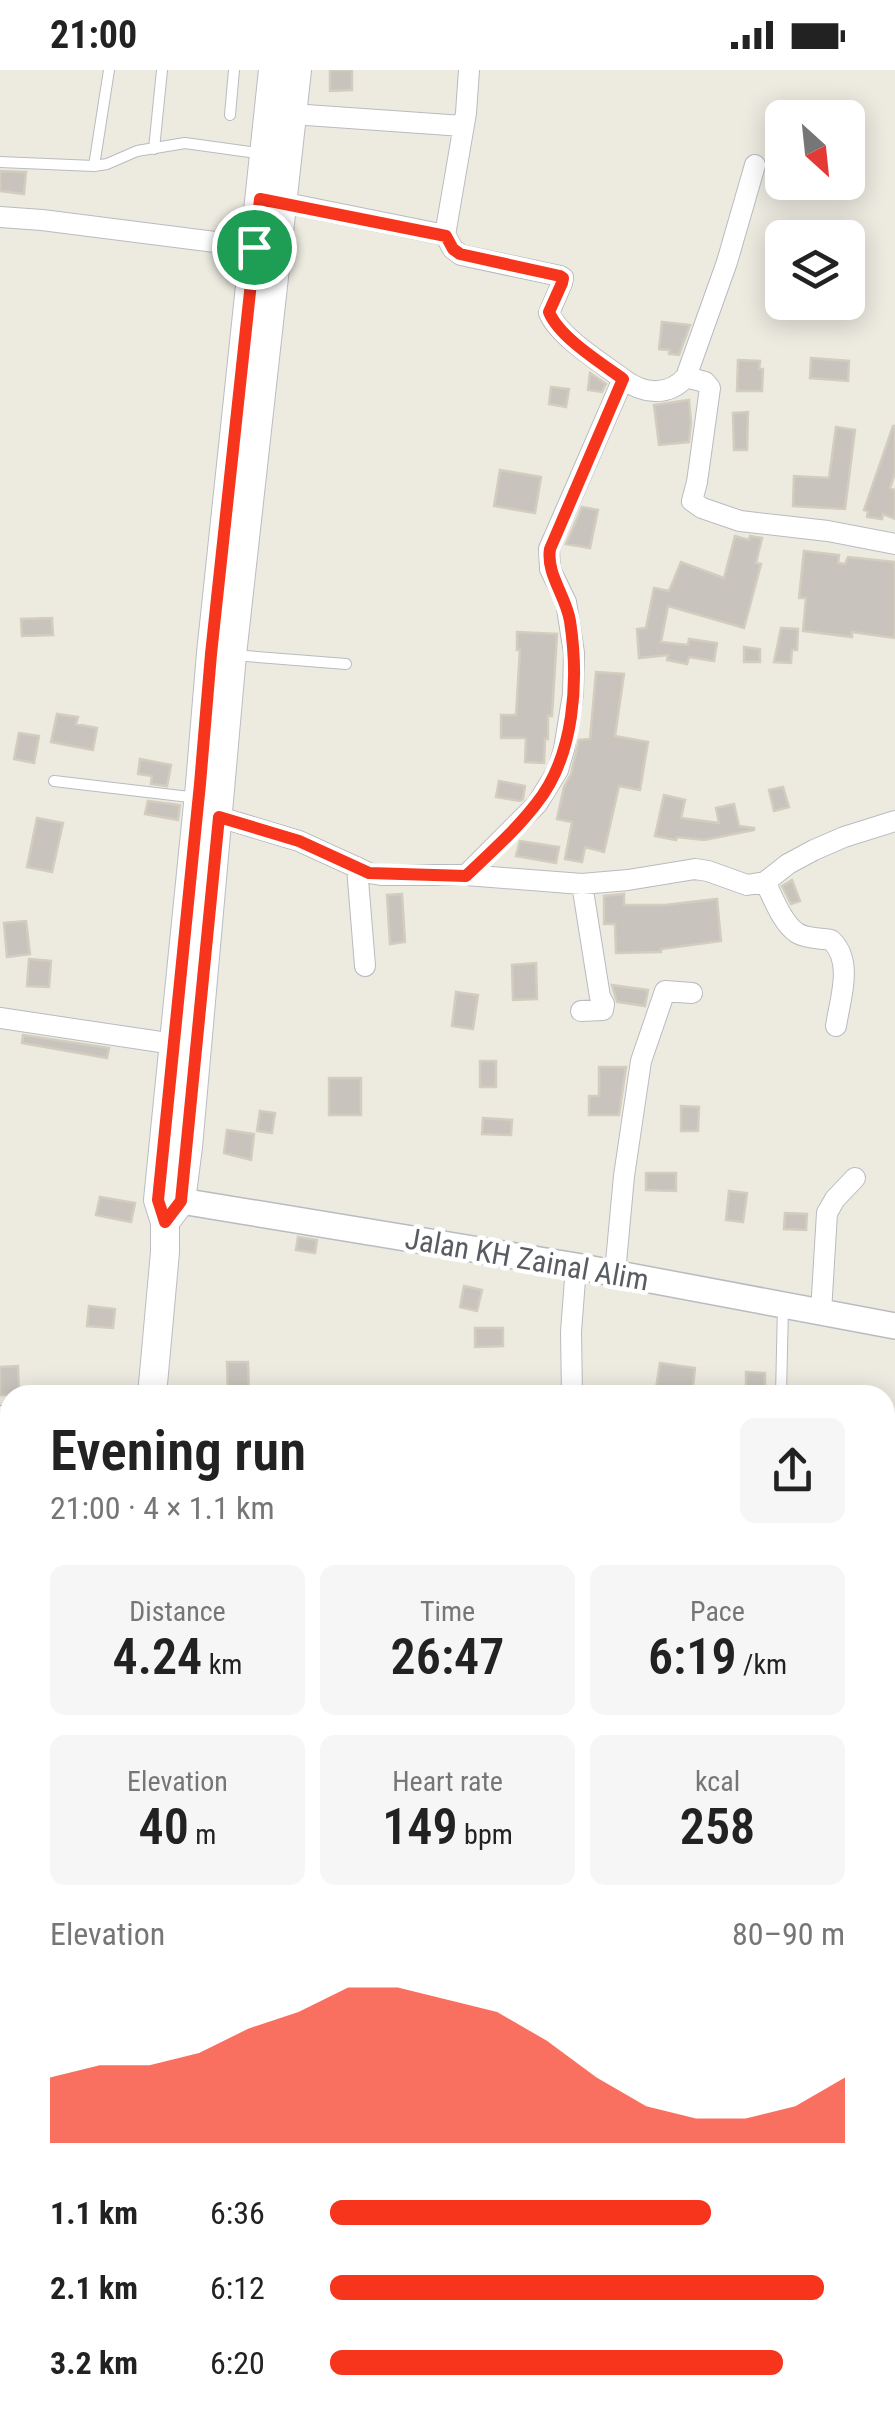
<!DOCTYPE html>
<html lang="en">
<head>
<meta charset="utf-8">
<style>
	body { margin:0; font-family:"Roboto Condensed",sans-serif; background:#f6f6f6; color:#222; height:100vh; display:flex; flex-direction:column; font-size:38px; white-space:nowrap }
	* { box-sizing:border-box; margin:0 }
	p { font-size:32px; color:#767676 }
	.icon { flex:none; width:55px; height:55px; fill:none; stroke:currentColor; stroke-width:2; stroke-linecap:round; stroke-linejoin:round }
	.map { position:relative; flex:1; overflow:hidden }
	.sheet { position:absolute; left:0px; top:1315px; width:895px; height:1035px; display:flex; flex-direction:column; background:#fff; border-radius:30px 30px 0 0; box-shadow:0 5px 25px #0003 }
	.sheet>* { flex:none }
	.needle { width:65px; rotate:153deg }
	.buttons { position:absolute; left:765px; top:30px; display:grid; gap:20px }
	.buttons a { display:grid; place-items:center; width:100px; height:100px; border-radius:15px; background:#fff; box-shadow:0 5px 25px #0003; font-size:50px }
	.pin { position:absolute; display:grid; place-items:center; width:85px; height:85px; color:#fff; margin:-42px; border:5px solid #fff; border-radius:50%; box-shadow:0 2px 10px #0007 }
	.round { display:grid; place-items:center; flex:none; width:105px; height:105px; border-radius:15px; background:#f6f6f6 }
	.summary { display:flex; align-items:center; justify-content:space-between; height:170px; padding:0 50px }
	h1 { font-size:55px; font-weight:600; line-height:75px }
	.metrics { display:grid; grid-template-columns:repeat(3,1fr); gap:15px; height:170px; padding:10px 50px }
	.metrics div { display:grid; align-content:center; border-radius:15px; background:#f6f6f6; text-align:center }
	.metrics b { font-size:50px; font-weight:600 }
	.metrics small { font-size:28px; font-weight:400 }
	.metrics p { font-size:28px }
	.chart { height:280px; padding:20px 50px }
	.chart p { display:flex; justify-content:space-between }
	.chart svg { width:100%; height:180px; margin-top:10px; fill:#f7351d; opacity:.7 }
	ul { padding:0 50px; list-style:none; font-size:32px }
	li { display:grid; grid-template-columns:160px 120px 1fr; align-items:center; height:75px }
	li i { height:25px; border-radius:12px; background:#f7351d }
	.status { display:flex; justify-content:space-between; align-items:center; height:70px; padding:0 50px; background:#fff; direction:ltr }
	.status svg { height:28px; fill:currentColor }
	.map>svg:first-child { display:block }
</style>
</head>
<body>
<div class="status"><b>21:00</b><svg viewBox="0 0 49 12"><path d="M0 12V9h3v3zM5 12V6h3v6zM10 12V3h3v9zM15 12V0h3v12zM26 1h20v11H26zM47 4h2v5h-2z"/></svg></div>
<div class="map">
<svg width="895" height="2350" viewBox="0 0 895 2350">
	<rect width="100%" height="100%" fill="#edebe0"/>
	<path fill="#c8c4bd" stroke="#d2cdbe" stroke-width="2.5" d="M330,0H352V20L330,21Z
		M0,101L26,102L24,124L0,121Z
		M848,165H863V183L848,182Z
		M768,182H782V197H768Z
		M662,252L690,255L679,285L669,284L670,280L659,279Z
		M811,288L849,291L848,311L810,308Z
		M738,290L760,291L759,299H763L762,321H737Z
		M590,303L606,314L602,322L588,320Z
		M551,317L569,319L566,337L549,334Z
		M689,330L691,352L689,372L659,375L654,335Z
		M748,342L747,380H734L733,343Z
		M893,356H895V403L890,418L895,420V449L883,444L882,449L867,447L868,441L864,440Z
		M836,357L855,360L845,439L793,436L794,406L829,408Z
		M500,400L541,407L535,443L494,436Z
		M582,437L598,440L590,478L566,474Z
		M735,466L749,470L750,466L762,468L756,493L761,494L744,558L668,536L661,572L688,575L689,569L717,573L714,591L689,587L687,594L667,590L668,585L639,588L637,559L646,558L654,518L669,521L681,492L724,508Z
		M804,481L839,485L838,493L845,494L848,487L895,492V568L852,562V567L803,561L806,528H799Z
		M52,548L53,565L22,566L21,549Z
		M781,558L798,559L797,580H792L791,593L774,592Z
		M517,562L557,564L552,646H548V669H545L544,693L525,692L526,669L524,668H501V645H516L520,580H517Z
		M744,577L760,579V592H744Z
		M596,602L624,604L615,666L648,672L640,720L619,716L604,782L585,777L582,792L565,789L572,752L557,749L564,717L571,704L579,670L590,669Z
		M57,644L78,647L76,654L97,658L93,680L51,672Z
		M19,663L39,666L34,693L14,689Z
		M140,689L171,695L167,716L151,714L152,706L138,704Z
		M499,711L525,716L523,729L520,731L496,727Z
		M783,717L789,737L774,741L769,720Z
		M664,725L685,730L681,748L719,753L716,738L734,734L739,756L754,758V760L704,770L677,767L676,770L655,766Z
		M148,731L180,735L178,750L145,744Z
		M37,748L63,753L52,802L27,797Z
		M520,771L559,777L556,793L516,786Z
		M792,810L800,831L791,834L782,816Z
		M402,824L405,872L390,874L387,825Z
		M624,824V835H665L717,829L721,871L661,879V882L616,883L615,854H604V826Z
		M26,851L30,884L7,887L4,853Z
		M29,889L51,891L49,917L27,916Z
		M536,893L537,929L513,930L512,895Z
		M612,915L648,920L645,936L617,932Z
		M456,922L478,925L473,959L452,956Z
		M23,965L109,978L107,988L22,973Z
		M480,991H496V1017H480Z
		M599,997H626L619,1045H589V1026H599Z
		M329,1008H361V1045H329Z
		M681,1036L699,1037L698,1061H681Z
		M260,1041L275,1043L272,1063L257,1061Z
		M483,1048L512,1050L511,1065L482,1064Z
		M227,1060L254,1064L251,1090L224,1083Z
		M646,1103H676V1121L646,1120Z
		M729,1121L747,1123L743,1152L726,1150Z
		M100,1127L135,1133L131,1152L96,1145Z
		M785,1143L807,1144L806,1160L784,1159Z
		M298,1167L317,1170L315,1183L296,1180Z
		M464,1216L482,1220L477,1241L460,1237Z
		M89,1236L115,1239L113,1258L87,1256Z
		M475,1258H503V1276L475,1277Z
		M227,1292H248L249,1325H228Z
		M660,1293L695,1298L692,1325H655Z
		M18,1296L19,1325H0V1297Z
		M746,1302L765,1303V1325H746Z"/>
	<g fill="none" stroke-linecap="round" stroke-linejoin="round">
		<g stroke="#b8bbc0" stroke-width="12">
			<path id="service" d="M230,45L234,0
				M154,79L162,0
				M0,92L94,96L107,94L137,81L185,73L264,84
				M94,96L109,0
				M233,585L346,594
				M54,711L198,728
				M781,1325L783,1236"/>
		</g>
		<g stroke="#b8bbc0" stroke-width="22">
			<path id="minor" d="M292,44L463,56
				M271,130L445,165
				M0,147L42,150L254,177
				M686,307L705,312L710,318L697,412L692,431L702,438L740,451L828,461L895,474
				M623,309C643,324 668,327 686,307L727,192L755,95
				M219,747L299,771L369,803L381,805H466L582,814L628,810L695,799L708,801L747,815L765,812L788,794L814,780L844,767L895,751
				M357,797L365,896
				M466,805L537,734L558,700L564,679L573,624L574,583L566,532L550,499L549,479L623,309C602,293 559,267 549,243L562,213L563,208L560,206L461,185L453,179L445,165L466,43L469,0
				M765,812C773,827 782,853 797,863C807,869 821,868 831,870C854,891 840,929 836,956
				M581,941L603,940L604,934L600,927L582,814
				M0,948L174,974
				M615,1203L624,1106L641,991L665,921L692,923
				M821,1242L827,1143L835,1129L855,1108
				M572,1325L571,1262L576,1196
				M0,1346L10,1348
				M885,1528L895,1527
				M885,1846L895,1847
				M0,1874H10
				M885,2020L894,2011L895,2004
				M0,2264L10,2268
				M864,2340V2350
				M740,2350L744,2340"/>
		</g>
		<g stroke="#b8bbc0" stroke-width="28">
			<path id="tertiary" d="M161,1130L181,1131L576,1196L895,1256
				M885,1748L895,1733
				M116,2340L161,2350
				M484,2350L491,2340"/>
		</g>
		<g stroke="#b9bcc3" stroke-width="30">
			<path id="secondary" d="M165,1152L181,1131L188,1077L232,585L297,0
				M152,1325L165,1182V1152L158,1130L200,714L211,583L273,0
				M55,2350L56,2340"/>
		</g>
		<use href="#service" stroke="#fff" stroke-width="10"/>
		<use href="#minor" stroke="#fff" stroke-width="20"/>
		<use href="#tertiary" stroke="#fff" stroke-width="25"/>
		<use href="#secondary" stroke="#fff" stroke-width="28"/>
	</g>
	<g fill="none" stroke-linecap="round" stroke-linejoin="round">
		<g stroke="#fff" stroke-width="20">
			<path id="route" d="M260,129L446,166L453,179L460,184L560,206L563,208L562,213L549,242C559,267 601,293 623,309L550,479C546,504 566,526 570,551C579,610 575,686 536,734C516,760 490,783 466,806L369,803L299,771L219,747L181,1131L165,1152L158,1130L200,714L211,584Z"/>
		</g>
		<use href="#route" stroke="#f7351d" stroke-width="12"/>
	</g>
	<g text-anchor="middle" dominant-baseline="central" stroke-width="9" stroke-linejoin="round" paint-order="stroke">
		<g font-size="30" fill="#595d62" stroke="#fff">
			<text transform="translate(527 1189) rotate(10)">Jalan KH Zainal Alim</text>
		</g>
	</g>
</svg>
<div class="buttons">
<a><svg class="needle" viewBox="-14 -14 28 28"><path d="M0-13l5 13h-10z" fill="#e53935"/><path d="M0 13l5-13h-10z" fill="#767676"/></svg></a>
<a><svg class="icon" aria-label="layers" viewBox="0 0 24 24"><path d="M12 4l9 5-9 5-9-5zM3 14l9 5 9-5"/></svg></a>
</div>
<div class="pin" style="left:254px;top:177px;background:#1e9e55"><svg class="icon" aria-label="arrive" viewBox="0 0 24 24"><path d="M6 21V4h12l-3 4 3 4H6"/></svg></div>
<section class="sheet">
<div class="summary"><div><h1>Evening run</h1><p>21:00 · 4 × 1.1 km</p></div><a class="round"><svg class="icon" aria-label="share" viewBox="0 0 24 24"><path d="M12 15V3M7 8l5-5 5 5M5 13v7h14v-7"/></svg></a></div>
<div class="metrics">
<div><p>Distance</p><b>4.24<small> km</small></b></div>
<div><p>Time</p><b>26:47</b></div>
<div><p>Pace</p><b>6:19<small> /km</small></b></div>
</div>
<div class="metrics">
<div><p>Elevation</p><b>40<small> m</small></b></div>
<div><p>Heart rate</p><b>149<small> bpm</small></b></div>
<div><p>kcal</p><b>258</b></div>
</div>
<div class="chart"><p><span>Elevation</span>80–90 m</p>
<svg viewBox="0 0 160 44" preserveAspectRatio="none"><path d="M0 44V28L10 25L20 25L30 22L40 16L50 12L60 6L70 6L80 9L90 12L100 19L110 28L120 35L130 38L140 38L150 35L160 28V44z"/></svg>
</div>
<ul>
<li><b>1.1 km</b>6:36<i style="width:74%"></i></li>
<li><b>2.1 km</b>6:12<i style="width:96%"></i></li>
<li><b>3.2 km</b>6:20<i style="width:88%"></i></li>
</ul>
</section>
</div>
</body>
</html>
